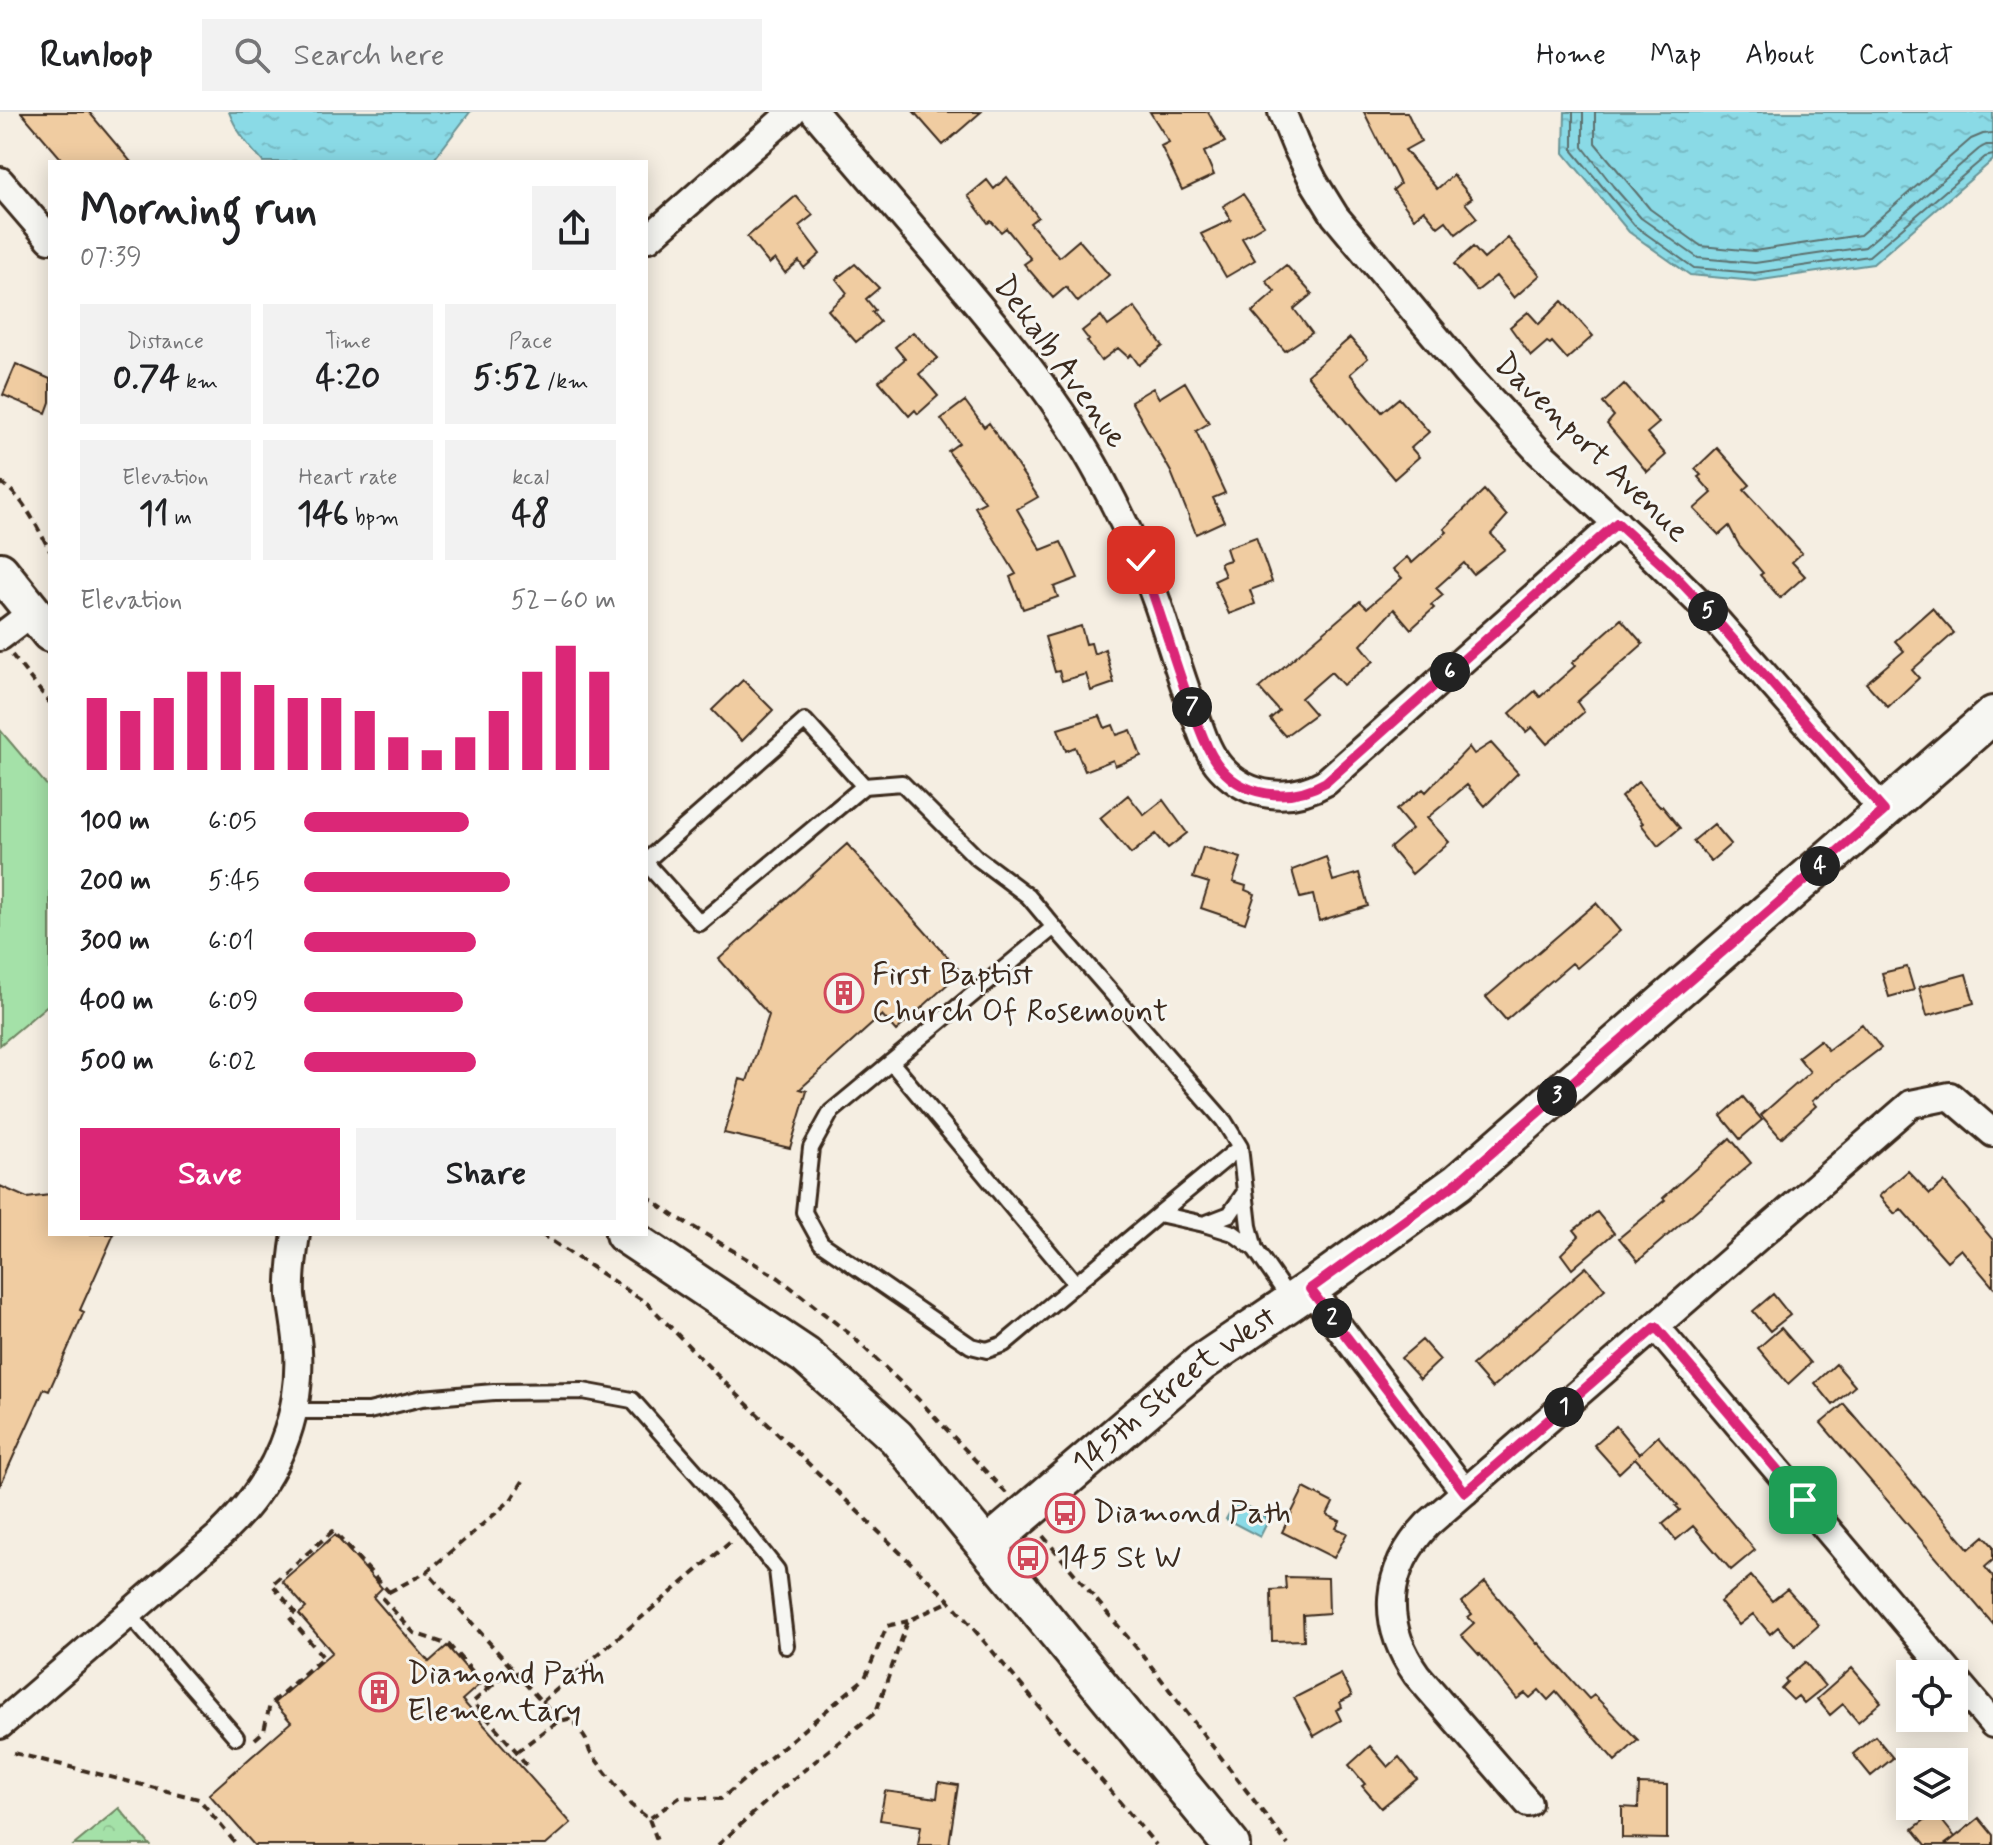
<!DOCTYPE html>
<html lang="en">
<head>
<meta charset="utf-8">
<style>
	body { margin:0; font-family:Mynerve,sans-serif; background:#f2f2f2; color:#202124; height:100vh; display:flex; flex-direction:column; font-size:30px; white-space:nowrap }
	* { box-sizing:border-box; margin:0 }
	p { font-size:26px; color:#757577 }
	.icon { flex:none; width:44px; height:44px; fill:none; stroke:currentColor; stroke-width:2; stroke-linecap:round; stroke-linejoin:round }
	.map { position:relative; flex:1; overflow:hidden }
	.side { position:absolute; left:48px; top:48px; width:600px; height:1076px; display:flex; flex-direction:column; background:#fff; border-radius:0px; box-shadow:0 4px 20px #0003 }
	.side>* { flex:none }
	.controls { position:absolute; left:1896px; top:1548px; display:grid; gap:16px }
	.controls a { display:grid; place-items:center; width:72px; height:72px; border-radius:0px; background:#fff; box-shadow:0 4px 20px #0003; font-size:40px }
	.pin { position:absolute; display:grid; place-items:center; width:68px; height:68px; color:#fff; margin:-34px; border-radius:16px; box-shadow:0 4px 12px #0006 }
	.km { position:absolute; width:40px; height:40px; margin:-20px; border-radius:50%; background:#222; color:#fff; font-size:22px; line-height:40px; text-align:center }
	.round { display:grid; place-items:center; flex:none; width:84px; height:84px; border-radius:0px; background:#f2f2f2 }
	.headline { display:flex; align-items:center; justify-content:space-between; height:136px; padding:0 32px }
	h1 { font-size:44px; font-weight:700; line-height:60px }
	.metrics { display:grid; grid-template-columns:repeat(3,1fr); gap:12px; height:136px; padding:8px 32px }
	.metrics div { display:grid; align-content:center; border-radius:0px; background:#f2f2f2; text-align:center }
	.metrics b { font-size:34px; font-weight:700 }
	.metrics small { font-size:22px; font-weight:400 }
	.metrics p { font-size:22px }
	.chart { height:224px; padding:16px 32px }
	.chart p { display:flex; justify-content:space-between }
	.chart svg { width:100%; height:144px; margin-top:8px; stroke:#db2777; stroke-width:6 }
	.action { display:flex; gap:16px; margin-top:auto; padding:16px 32px }
	.action a { flex:1; height:92px; border-radius:0px; background:#db2777; color:#fff; font-size:32px; font-weight:700; line-height:92px; text-align:center }
	.action a+a { background:#f2f2f2; color:#202124 }
	ul { padding:0 32px; list-style:none; font-size:26px }
	li { display:grid; grid-template-columns:128px 96px 1fr; align-items:center; height:60px }
	li i { height:20px; border-radius:10px; background:#db2777 }
	header { display:flex; align-items:center; gap:48px; box-sizing:border-box; height:112px; padding:0 40px; background:#fff; border-bottom:2px solid #e0e0e0 }
	header strong { font-size:38px }
	nav { display:flex; gap:44px; margin-inline-start:auto; font-size:28px }
	.search { width:560px; height:72px; background:#f2f2f2; display:flex; align-items:center; gap:20px; box-sizing:border-box; padding:0 28px; border-radius:0px; color:#757577; font-size:30px }
	.map>svg:first-child { display:block }
</style>
</head>
<body>
<header>
<strong>Runloop</strong>
<div class="search"><svg class="icon" aria-label="search" viewBox="0 0 24 24"><circle cx="10" cy="10" r="6"/><path d="M15 15l6 6"/></svg>Search here</div>
<nav><a>Home</a><a>Map</a><a>About</a><a>Contact</a></nav>
</header>
<div class="map">
<svg width="1993" height="1733" viewBox="0 0 1993 1733">
	<defs>
		<pattern id="park-crowns" width="20" height="18" patternUnits="userSpaceOnUse" patternTransform="scale(2)"><rect width="20" height="18" fill="#a4e1a8"/><path d="M2 6a3 3 0 1 1 6 0M12 15a3 3 0 1 1 6 0" fill="none" stroke="#8ec190"/></pattern>
		<pattern id="water-ripples" width="26" height="14" patternUnits="userSpaceOnUse" patternTransform="scale(2)"><rect width="26" height="14" fill="#8adae6"/><path d="M2 4q2-2 4 0t4 0M15 11q2-2 4 0t4 0" fill="none" stroke="#78bbc5"/></pattern>
	</defs>
	<rect width="100%" height="100%" fill="#f5eee2"/>
	<filter id="ink" filterUnits="userSpaceOnUse"><feTurbulence type="fractalNoise" baseFrequency=".0125" numOctaves="2"/><feDisplacementMap in="SourceGraphic" scale="16" xChannelSelector="R" yChannelSelector="G"/><feConvolveMatrix kernelMatrix="1 2 1 2 8 2 1 2 1" color-interpolation-filters="sRGB"/></filter>
	<g filter="url(#ink)">
		<path fill="url(#park-crowns)" stroke="#708663" stroke-width="2" d="M119,1696L150,1733H74Z"/>
		<path fill="#a4e1a8" stroke="#708663" stroke-width="2" d="M0,618L50,677V891L0,933Z"/>
		<path fill="url(#water-ripples)" stroke="#6a9496" stroke-width="2" d="M229,0H470L432,50H263C249,35 236,19 229,0Z
			M1565,0H1993V48L1873,152L1755,169L1690,163L1629,120L1564,41Z
			M1236,1389L1269,1407L1260,1425L1226,1407Z"/>
		<g fill="none" stroke-linecap="round" stroke-linejoin="round">
			<path stroke="#5b706e" stroke-width="2" d="M1573,0V39L1635,114L1694,156L1755,161L1869,144L1985,45L1993,43
				M1583,0V35L1613,74L1641,106L1698,146L1755,151L1865,135L1979,37L1986,33H1993
				M1595,0V31L1650,97L1701,134L1754,139L1860,123L1971,27L1983,22L1993,21"/>
		</g>
		<path fill="#f0cca1" stroke="#3b2a1e" stroke-width="2" d="M21,0H89L131,50H64Z
			M914,0H981L943,33Z
			M1150,0H1208L1225,30L1204,40L1214,63L1182,78L1161,34L1169,30Z
			M1364,0H1407L1421,29L1405,38L1437,77L1453,63L1472,86L1465,91L1477,106L1456,122L1446,109L1438,115L1424,98L1414,106L1393,78L1400,72Z
			M1007,65L1038,105L1030,111L1059,145L1079,128L1109,163L1078,190L1066,175L1053,186L1024,152L1031,147L1006,116L1001,120L991,109L988,111L968,84L987,68L994,77Z
			M1243,82L1264,113L1242,126L1255,148L1226,165L1201,122L1231,108L1223,94Z
			M796,84L813,103L799,114L820,142L804,156L799,149L785,161L775,147L769,152L747,125Z
			M1508,126L1540,163L1514,186L1496,164L1477,179L1454,152L1473,135L1484,147Z
			M855,152L879,176L866,187L875,198L872,200L880,210L856,230L828,198L847,181L836,167Z
			M1286,153L1312,182L1294,197L1312,221L1285,239L1252,200L1275,180L1266,169Z
			M1562,189L1593,224L1567,247L1552,230L1550,232L1547,230L1531,244L1510,215L1528,200L1539,212Z
			M1134,195L1163,234L1139,253L1131,242L1128,245L1118,236L1101,249L1087,229L1089,228L1082,219L1101,204L1108,214Z
			M913,220L938,246L919,262L938,284L918,302L915,298L909,304L879,269L905,247L895,235Z
			M1350,226L1368,246L1350,262L1382,300L1399,286L1429,320L1411,336L1419,345L1394,367L1307,263Z
			M16,252L50,267V290L46,301L3,283Z
			M1185,270L1209,311L1196,319L1225,381L1213,386L1224,409L1196,422L1171,360L1131,289L1153,276L1159,286Z
			M1624,272L1659,311L1647,321L1666,343L1647,360L1607,312L1614,304L1603,291Z
			M965,289L984,315L989,311L1038,385L1017,397L1041,438L1061,430L1067,442L1078,466L1054,475L1058,485L1023,497L1010,465L1016,462L975,395L985,390L948,339L959,331L941,307Z
			M1717,336L1750,373L1744,378L1802,441L1792,450L1805,464L1780,486L1760,463L1763,461L1739,433L1729,414L1719,423L1694,397L1712,381L1698,365L1701,363L1695,357Z
			M1484,378L1507,404L1491,422L1505,437L1473,462L1464,451L1436,476L1443,483L1431,493L1434,496L1411,517L1394,497L1361,533L1374,549L1343,573L1331,560L1301,586L1315,602L1285,624L1270,607L1279,599L1259,576L1360,489L1367,496L1402,466L1393,457L1407,445L1412,451L1447,420L1444,417Z
			M1256,425L1272,470L1250,478L1255,492L1229,502L1214,469L1225,464L1220,451L1230,448L1226,436Z
			M1932,496L1954,521L1912,558L1919,566L1888,595L1866,571L1904,539L1895,529Z
			M1621,507L1643,532L1577,590L1584,600L1547,632L1532,615L1526,620L1510,601L1535,579L1540,585L1575,554L1572,551Z
			M1081,514L1086,532L1091,531L1094,542L1105,537L1114,571L1091,579L1086,562L1062,569L1059,559L1055,560L1045,525Z
			M743,568L773,598L742,629L712,598Z
			M1100,604L1105,616L1113,613L1117,623L1131,618L1141,644L1115,654L1113,648L1085,659L1075,635L1066,639L1058,617Z
			M1491,631L1518,661L1485,694L1467,673L1427,706L1449,730L1412,762L1390,736L1412,717L1396,698L1423,677L1426,680L1469,635L1474,642Z
			M1638,670L1660,695L1662,694L1680,716L1658,734L1641,712L1643,711L1621,685Z
			M1128,683L1144,703L1163,688L1187,721L1168,736L1156,722L1131,742L1100,706Z
			M1714,712L1731,732L1711,749L1693,729Z
			M847,732L961,860L896,919L882,903L800,977L807,979L790,1036L724,1021L740,967L747,969L769,903L719,847Z
			M1203,735L1241,746L1233,770L1246,774L1245,778L1255,782L1245,811L1201,796L1209,771L1193,766Z
			M1326,745L1333,769L1359,761L1368,794L1319,809L1313,783L1300,786L1292,758Z
			M1596,791L1620,819L1577,856L1572,851L1506,908L1486,885Z
			M1907,855L1914,878L1889,885L1882,861Z
			M1966,862L1974,891L1927,904L1919,875Z
			M1862,912L1881,936L1812,989L1816,994L1781,1026L1761,1003L1810,960L1798,945L1820,928L1828,938Z
			M1743,985L1762,1008L1740,1027L1721,1004Z
			M1730,1026L1751,1051L1638,1149L1619,1126L1665,1088L1663,1086Z
			M1908,1059L1930,1082L1944,1070L1993,1128V1175L1961,1137L1947,1149L1901,1097L1895,1102L1879,1084Z
			M0,1074L27,1086L50,1083V1122H114L80,1198L84,1200L49,1279L44,1277L0,1374Z
			M1597,1100L1614,1121L1572,1157L1561,1142L1579,1124L1574,1118Z
			M1586,1155L1605,1177L1492,1276L1472,1253Z
			M1773,1182L1790,1203L1770,1219L1753,1199Z
			M1781,1216L1811,1251L1788,1272L1758,1236Z
			M1422,1228L1440,1248L1420,1267L1401,1246Z
			M1836,1252L1855,1274L1833,1293L1815,1271Z
			M1844,1292L1969,1437L1984,1424L1993,1434V1448L1985,1455L1993,1465V1512L1821,1311Z
			M1616,1314L1639,1342L1658,1324L1755,1438L1731,1458L1693,1414L1676,1428L1663,1412L1680,1398L1676,1394L1678,1393L1635,1346L1619,1361L1594,1333Z
			M1304,1376L1333,1391L1327,1403L1340,1409L1336,1416L1347,1421L1334,1446L1282,1420Z
			M335,1423L382,1476L373,1485L429,1550L447,1534L480,1572L462,1588L571,1711L546,1733H254L209,1682L291,1610L274,1591L332,1540L299,1502L306,1496L282,1469Z
			M1751,1464L1772,1489L1787,1477L1819,1513L1795,1534L1778,1515L1770,1522L1753,1502L1739,1513L1720,1490Z
			M1285,1465L1328,1466L1329,1501L1303,1503L1304,1528L1272,1529L1271,1478L1286,1477Z
			M1485,1470L1537,1532L1538,1531L1589,1587L1594,1583L1638,1628L1615,1649L1556,1580L1548,1588L1539,1578L1530,1586L1525,1581L1517,1587L1480,1542L1479,1543L1461,1523L1474,1511L1468,1505L1472,1502L1462,1490Z
			M1805,1550L1825,1574L1804,1591L1798,1584L1793,1588L1781,1576L1787,1570L1785,1567Z
			M1852,1556L1881,1590L1858,1610L1843,1592L1830,1603L1817,1587Z
			M1341,1562L1352,1584L1340,1590L1342,1595L1336,1598L1341,1608L1314,1624L1294,1586Z
			M1875,1624L1893,1646L1871,1664L1853,1642Z
			M1370,1634L1388,1655L1399,1645L1417,1667L1381,1696L1362,1674L1365,1672L1349,1653Z
			M939,1670L958,1673L949,1733H918L921,1714L880,1708L885,1679L937,1686Z
			M1639,1672L1667,1673V1727L1622,1726V1695L1638,1696Z
			M1935,1700L1955,1725L1944,1733H1926L1913,1717Z
			M1979,1706L1993,1723V1733H1945Z"/>
		<g fill="none" stroke-linecap="round" stroke-linejoin="round">
			<g stroke="#3b2a1e" stroke-width="20">
				<path id="lane" d="M646,749L805,609L864,674L902,671L976,745L1028,784L1054,815L1224,1009L1240,1035L1249,1114L1255,1137L1233,1121L1204,1112L1159,1102L1004,1232L987,1238L971,1234L821,1131L804,1100L811,1036L831,1000L1054,815
					M646,751L700,811L864,674
					M891,950L1076,1172
					M1159,1102L1240,1035
					M1204,1112L1230,1102L1245,1080
					M1255,1137L1291,1189
					M294,1299H369L422,1286L494,1280L583,1279L632,1288L732,1401L777,1458L786,1534
					M129,1502L236,1625"/>
			</g>
			<g stroke="#3b2a1e" stroke-width="32">
				<path id="street" d="M814,0C858,52 903,104 948,157C1004,223 1060,289 1101,366C1123,407 1143,450 1158,493C1171,531 1182,570 1197,608C1203,625 1209,643 1221,656C1249,687 1291,690 1326,670L1617,411
					M1282,0L1296,34L1314,70L1335,104L1466,261L1539,340L1648,440L1709,500L1884,699
					M0,69L50,127
					M649,126L792,0
					M0,525L33,500
					M1310,1177L1465,1380
					M1656,1215L1950,1562
					M1954,1566L1993,1612
					M0,1613L220,1423C272,1373 302,1312 298,1238C297,1220 293,1201 291,1183C290,1163 293,1142 296,1122
					M1528,1691L1417,1563C1380,1511 1384,1458 1428,1412L1911,992L1950,984L1993,1021"/>
			</g>
			<g stroke="#3b2a1e" stroke-width="42">
				<g id="secondary">
					<path d="M0,459L50,521"/>
					<path d="M624,1122L806,1244L896,1325L1231,1733"/>
					<path id="s1" d="M987,1434L1201,1251L1310,1177L1458,1070L1993,603"/>
				</g>
			</g>
			<path stroke="#3b2a1e" stroke-width="4" stroke-dasharray="8 6" stroke-linecap="butt" d="M0,370C24,385 37,415 50,439
				M12,543L50,591
				M646,1084L673,1103L779,1166L851,1223L918,1287L1006,1381
				M541,1122L648,1192L715,1261L950,1489L1156,1733
				M523,1369L511,1388L427,1460L554,1604L560,1609L572,1606L586,1628L590,1640L631,1693L649,1707L680,1685L721,1687L865,1566L887,1514L908,1509
				M1043,1424L1145,1546L1288,1733
				M389,1480L427,1460
				M488,1577L512,1555
				M542,1590L733,1428
				M255,1627L264,1619L270,1592L323,1545L289,1505L295,1500L272,1472L333,1419L389,1480L383,1487L414,1521L449,1533L488,1577L473,1590L517,1640L526,1653
				M517,1640L544,1619L560,1609
				M14,1641L199,1687L237,1733
				M649,1707L659,1733
				M718,1733L776,1681L876,1600L908,1509L950,1489"/>
			<use href="#lane" stroke="#f6f6f2" stroke-width="14"/>
			<use href="#street" stroke="#f6f6f2" stroke-width="26"/>
			<use href="#secondary" stroke="#f6f6f2" stroke-width="36"/>
		</g>
	</g>
	<g fill="none" stroke-linecap="round" stroke-linejoin="round" filter="url(#ink)">
		<g stroke="#fff" stroke-width="16">
			<path id="route" d="M1141,448C1160,498 1174,550 1193,600C1200,616 1205,635 1216,650C1241,686 1289,691 1326,670L1617,411L1679,468L1709,500L1884,699L1458,1070L1310,1177L1465,1380L1656,1215L1803,1388"/>
		</g>
		<use href="#route" stroke="#db2777" stroke-width="10"/>
	</g>
	<defs>
		<g id="building-ring" transform="scale(2)"><circle r="9.5" fill="#f6f6f2" stroke="#d1495b" stroke-width="1.5"/><path d="M-4-6H4V6H1V3H-1V6H-4ZM-2.5-4.3h1.7v1.8h-1.7ZM.8-4.3h1.7v1.8H.8ZM-2.5-1h1.7V.8h-1.7ZM.8-1h1.7V.8H.8Z" fill="#d1495b"/></g>
		<g id="bus-ring" transform="scale(2)"><circle r="9.5" fill="#f6f6f2" stroke="#d1495b" stroke-width="1.5"/><path d="M-5-6H5V4H4V6H2V4H-2V6H-4V4H-5ZM-3.5-4V0h7V-4ZM-3.5 1.2v1.5H-2V1.2ZM2 1.2v1.5H3.5V1.2Z" fill="#d1495b"/></g>
	</defs>
	<g fill-rule="evenodd">
		<use href="#building-ring" x="844" y="881"/>
		<use href="#bus-ring" x="1065" y="1401"/>
		<use href="#bus-ring" x="1028" y="1446"/>
		<use href="#building-ring" x="379" y="1580"/>
	</g>
	<g text-anchor="middle" dominant-baseline="central" stroke-width="6" stroke-linejoin="round" paint-order="stroke">
		<g font-size="32" fill="#3b2a1e" stroke="#f6f6f2">
			<text transform="translate(1060 250) rotate(54)">Dekalb Avenue</text>
			<text transform="translate(1591 336) rotate(44)">Davenport Avenue</text>
			<text stroke="none"><textPath href="#s1" startOffset="244">145th Street West</textPath></text>
		</g>
		<g font-size="32" fill="#3b2a1e" stroke="#f6f6f2" text-anchor="start">
			<text x="872" y="863">First Baptist<tspan x="872" dy="37">Church Of Rosemount</tspan></text>
			<text x="1093" y="1401">Diamond Path</text>
			<text x="1056" y="1446">145 St W</text>
			<text x="407" y="1562">Diamond Path<tspan x="407" dy="37">Elementary</tspan></text>
		</g>
	</g>
</svg>
<div class="controls">
<a><svg class="icon" aria-label="locate" viewBox="0 0 24 24"><circle cx="12" cy="12" r="6"/><path d="M12 2v4M12 18v4M2 12h4M18 12h4"/></svg></a>
<a><svg class="icon" aria-label="layers" viewBox="0 0 24 24"><path d="M12 4l9 5-9 5-9-5zM3 14l9 5 9-5"/></svg></a>
</div>
<div class="pin" style="left:1803px;top:1388px;background:#1e9e55"><svg class="icon" aria-label="arrive" viewBox="0 0 24 24"><path d="M6 21V4h12l-3 4 3 4H6"/></svg></div>
<div class="pin" style="left:1141px;top:448px;background:#d93025"><svg class="icon" aria-label="check" viewBox="0 0 24 24"><path d="M5 12l5 5 9-10"/></svg></div>
<b class="km" style="left:1564px;top:1295px">1</b>
<b class="km" style="left:1332px;top:1206px">2</b>
<b class="km" style="left:1557px;top:984px">3</b>
<b class="km" style="left:1820px;top:754px">4</b>
<b class="km" style="left:1708px;top:499px">5</b>
<b class="km" style="left:1450px;top:560px">6</b>
<b class="km" style="left:1192px;top:595px">7</b>
<section class="side">
<div class="headline"><div><h1>Morning run</h1><p>07:39</p></div><a class="round"><svg class="icon" aria-label="share" viewBox="0 0 24 24"><path d="M12 15V3M7 8l5-5 5 5M5 13v7h14v-7"/></svg></a></div>
<div class="metrics">
<div><p>Distance</p><b>0.74<small> km</small></b></div>
<div><p>Time</p><b>4:20</b></div>
<div><p>Pace</p><b>5:52<small> /km</small></b></div>
</div>
<div class="metrics">
<div><p>Elevation</p><b>11<small> m</small></b></div>
<div><p>Heart rate</p><b>146<small> bpm</small></b></div>
<div><p>kcal</p><b>48</b></div>
</div>
<div class="chart"><p><span>Elevation</span>52–60 m</p>
<svg viewBox="0 0 160 44" preserveAspectRatio="none"><path d="M5 44V22M15 44V26M25 44V22M35 44V14M45 44V14M55 44V18M65 44V22M75 44V22M85 44V26M95 44V34M105 44V38M115 44V34M125 44V26M135 44V14M145 44V6M155 44V14"/></svg>
</div>
<ul>
<li><b>100 m</b>6:05<i style="width:53%"></i></li>
<li><b>200 m</b>5:45<i style="width:66%"></i></li>
<li><b>300 m</b>6:01<i style="width:55%"></i></li>
<li><b>400 m</b>6:09<i style="width:51%"></i></li>
<li><b>500 m</b>6:02<i style="width:55%"></i></li>
</ul>
<div class="action"><a>Save</a><a>Share</a></div>
</section>
</div>
</body>
</html>
